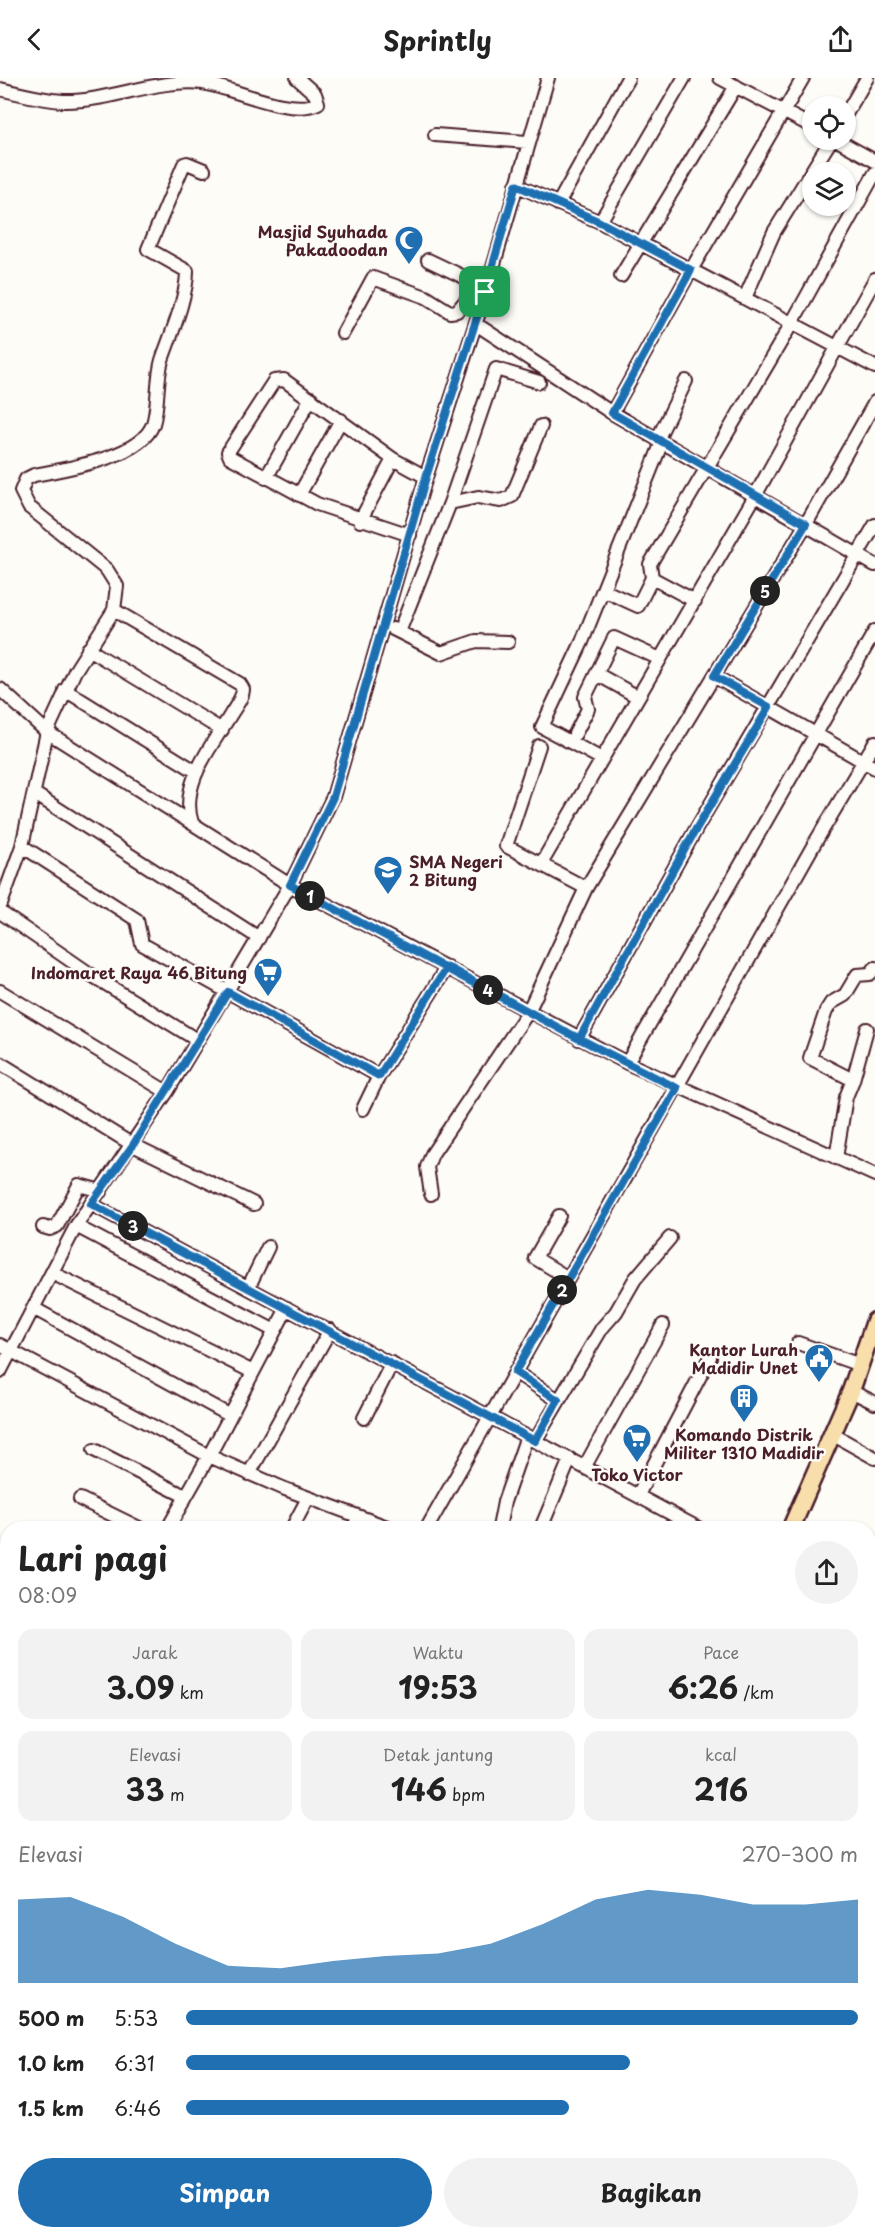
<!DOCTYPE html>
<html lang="id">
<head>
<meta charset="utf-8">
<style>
	body { margin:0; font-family:"Playpen Sans",sans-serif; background:#f2f2f2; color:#222; height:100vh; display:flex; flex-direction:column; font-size:22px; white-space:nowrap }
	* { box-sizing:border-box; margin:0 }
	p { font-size:20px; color:#767676 }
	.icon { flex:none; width:33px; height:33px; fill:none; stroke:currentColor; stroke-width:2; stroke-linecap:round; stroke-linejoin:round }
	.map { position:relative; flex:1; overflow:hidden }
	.side { position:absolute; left:0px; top:1443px; width:876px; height:718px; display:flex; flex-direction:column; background:#fff; border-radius:24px 24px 0 0; box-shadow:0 2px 4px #0004 }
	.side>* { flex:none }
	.tools { position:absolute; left:802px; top:18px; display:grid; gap:12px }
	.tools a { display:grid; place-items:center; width:54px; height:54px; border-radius:50%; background:#fff; box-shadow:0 2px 4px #0004; font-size:30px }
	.pin { position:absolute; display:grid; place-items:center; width:51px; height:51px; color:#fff; margin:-26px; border-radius:12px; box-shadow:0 3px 9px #0006 }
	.km { position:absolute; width:30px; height:30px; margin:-15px; border-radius:50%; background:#222; color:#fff; font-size:16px; line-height:30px; text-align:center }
	.round { display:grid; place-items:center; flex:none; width:63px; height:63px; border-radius:32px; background:#f2f2f2 }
	.headline { display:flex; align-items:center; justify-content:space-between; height:102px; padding:0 18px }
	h1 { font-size:33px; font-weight:700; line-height:45px }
	.metrics { display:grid; grid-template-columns:repeat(3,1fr); gap:9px; height:102px; padding:6px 18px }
	.metrics div { display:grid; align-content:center; border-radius:15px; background:#f2f2f2; text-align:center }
	.metrics b { font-size:30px; font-weight:700 }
	.metrics small { font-size:16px; font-weight:400 }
	.metrics p { font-size:16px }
	.chart { height:168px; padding:12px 18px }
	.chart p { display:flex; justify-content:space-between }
	.chart svg { width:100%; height:108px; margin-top:6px; fill:#1f6fb2; opacity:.7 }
	.cta { display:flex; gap:12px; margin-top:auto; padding:12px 18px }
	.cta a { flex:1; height:69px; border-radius:36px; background:#1f6fb2; color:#fff; font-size:24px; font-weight:700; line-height:69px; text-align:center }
	.cta a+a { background:#f2f2f2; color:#222 }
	ul { padding:0 18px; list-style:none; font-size:20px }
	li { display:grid; grid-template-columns:96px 72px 1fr; align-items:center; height:45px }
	li i { height:15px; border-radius:8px; background:#1f6fb2 }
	header { display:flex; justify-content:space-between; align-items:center; height:78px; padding:0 18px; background:#fff; font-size:27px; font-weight:700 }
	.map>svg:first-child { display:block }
</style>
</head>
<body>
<header><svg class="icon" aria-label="back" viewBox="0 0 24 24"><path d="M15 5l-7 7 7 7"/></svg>Sprintly<svg class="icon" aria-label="share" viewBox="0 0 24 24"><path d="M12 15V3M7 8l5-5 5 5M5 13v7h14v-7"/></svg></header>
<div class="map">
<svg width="875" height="2161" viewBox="0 0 875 2161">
	<rect width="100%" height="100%" fill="#fdfcf7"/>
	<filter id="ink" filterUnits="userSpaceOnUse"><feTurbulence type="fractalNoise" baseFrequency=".0167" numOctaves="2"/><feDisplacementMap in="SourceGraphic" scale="12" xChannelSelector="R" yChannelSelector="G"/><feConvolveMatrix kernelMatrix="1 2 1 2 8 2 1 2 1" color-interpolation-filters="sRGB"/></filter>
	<g filter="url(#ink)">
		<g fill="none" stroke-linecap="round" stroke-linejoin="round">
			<g stroke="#4a1f2b" stroke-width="16">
				<path id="minor" d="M720,0L813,49
					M0,11C20,16 43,22 63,23C110,24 156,0 203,5C233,10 291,39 318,25L315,16L297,0
					M846,36L867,0
					M435,57L527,64
					M837,62L875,83
					M516,107L600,144L875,289
					M558,126L628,0
					M600,144L684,0
					M428,182L487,210
					M621,198L736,8
					M745,220L774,154L831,62
					M476,246L612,335L875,487
					M343,255L373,200L426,219L450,234L457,233L472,215L485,214
					M612,335L691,192L803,0
					M657,362L686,303
					M266,400L311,320
					M299,417L341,342
					M450,425L496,291L539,304
					M360,443L393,381
					M410,457L317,426L230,379L228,374L274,303L284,302L393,381L426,399
					M603,512L638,528L652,500
					M695,523L652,500L650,486L792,245L875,95
					M114,532L240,606L243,611C243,619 236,628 231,636C212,668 179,706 192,745
					M393,551L441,575L476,563L508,564
					M399,554L450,425L478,419L501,423L512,418L541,348
					M88,571L222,652
					M597,596L638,619
					M714,598L875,690
					M0,611L47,654L290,807L627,985L875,1097
					M65,612L197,694
					M575,656L588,631L585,619L614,560L660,581
					M539,668L506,768L586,810
					M600,680L542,649L582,564L662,364
					M35,716L259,860
					M22,768L137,842L142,866L379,998
					M541,786L755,418L875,201
					M0,829L22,768L47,654L75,593L114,532L117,508L107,492L29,429L21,413L26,401L34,397C65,391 141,380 153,346C159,326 156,303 162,282C171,256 187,220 187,193L148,171L184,86L187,85L204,92
					M0,834L93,898L197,962
					M0,913L167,1014
					M579,961L696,751L875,447
					M0,985L133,1067L254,1126
					M627,985L875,553
					M853,1002L867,951
					M363,1031L379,998L447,889
					M836,1080L846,1019L853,1002L810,980L826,933L831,925L845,917L857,897L870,896L875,890
					M431,1116L427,1089L432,1076L528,934L586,810L806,446L875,324
					M91,1126L698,1450
					M559,1138L535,1180L568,1200
					M76,1148L275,1253
					M43,1149L50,1151L57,1148L79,1107L101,1113
					M52,1195L253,1294
					M248,1210L268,1169
					M33,1230L229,1337
					M798,1265L860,1287
					M0,1267L209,1378L285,1411L390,1450
					M0,1294L76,1148L167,1014L290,807L333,719L426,399L487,210L548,0
					M515,1294L558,1322
					M851,1313L875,1325
					M364,1340L392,1285
					M832,1356L875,1380
					M535,1363L602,1250L616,1234L635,1201L670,1160
					M94,1372L185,1418
					M585,1388L663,1247
					M249,1396L330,1252
					M638,1417L710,1279
					M80,1421L139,1450
					M168,1450L209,1378L287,1230
					M292,1450L308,1420
					M353,1450L359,1439
					M427,1450L813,768L875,664
					M499,1450L504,1424L527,1358
					M541,1450L570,1381
					M868,1599L875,1602
					M868,1629L875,1615
					M868,1663V1668
					M0,1803L8,1807
					M0,1847L6,1852L1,1868L8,1872
					M0,1926L8,1929
					M868,1955L875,1959
					M225,2158L227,2154"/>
			</g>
			<g stroke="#4a1f2b" stroke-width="21">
				<path id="highway" d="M791,1450L851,1313L875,1243
					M456,2161L459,2154"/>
			</g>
			<use href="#minor" stroke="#fdfcf7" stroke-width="12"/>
			<use href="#highway" stroke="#f8deab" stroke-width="16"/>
		</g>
	</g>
	<g fill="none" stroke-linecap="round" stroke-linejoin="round" filter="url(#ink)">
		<g stroke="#fff" stroke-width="12">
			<path id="route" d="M485,214L426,399L333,719L290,807C419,875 546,946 677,1010L515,1294L558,1322L535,1363L91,1126L133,1067L228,914L379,998L447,889L579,961L696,751L769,629L714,598L806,446L612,335L691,192L600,144L516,107L485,214"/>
		</g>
		<use href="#route" stroke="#1f6fb2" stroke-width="8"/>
	</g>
	<defs>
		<g id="mosque-pin" transform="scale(1.5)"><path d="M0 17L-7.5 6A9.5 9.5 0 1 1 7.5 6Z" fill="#1f6fb2" stroke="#fdfcf7"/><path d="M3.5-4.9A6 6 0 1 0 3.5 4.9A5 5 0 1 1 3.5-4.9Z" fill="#fff"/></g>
		<g id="school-pin" transform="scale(1.5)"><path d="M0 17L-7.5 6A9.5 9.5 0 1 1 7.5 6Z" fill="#1f6fb2" stroke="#fdfcf7"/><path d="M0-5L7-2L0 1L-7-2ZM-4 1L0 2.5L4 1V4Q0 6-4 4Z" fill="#fff"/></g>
		<g id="supermarket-pin" transform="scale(1.5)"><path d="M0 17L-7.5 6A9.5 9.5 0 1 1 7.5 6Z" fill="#1f6fb2" stroke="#fdfcf7"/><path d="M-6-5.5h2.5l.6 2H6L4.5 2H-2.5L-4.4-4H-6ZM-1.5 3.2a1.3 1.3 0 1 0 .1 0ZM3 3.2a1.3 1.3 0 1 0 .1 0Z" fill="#fff"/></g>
		<g id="civic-pin" transform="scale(1.5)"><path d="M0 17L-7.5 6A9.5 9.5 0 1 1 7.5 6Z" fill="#1f6fb2" stroke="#fdfcf7"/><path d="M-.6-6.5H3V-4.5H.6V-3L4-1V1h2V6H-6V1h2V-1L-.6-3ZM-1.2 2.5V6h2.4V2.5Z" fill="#fff"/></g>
		<g id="building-pin" transform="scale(1.5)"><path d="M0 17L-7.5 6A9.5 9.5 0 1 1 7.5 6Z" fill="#1f6fb2" stroke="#fdfcf7"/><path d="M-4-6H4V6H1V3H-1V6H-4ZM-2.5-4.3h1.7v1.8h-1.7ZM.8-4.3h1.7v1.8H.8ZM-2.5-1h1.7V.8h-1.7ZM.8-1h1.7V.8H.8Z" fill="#fff"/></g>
	</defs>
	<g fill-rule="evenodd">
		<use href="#mosque-pin" x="409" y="162"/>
		<use href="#school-pin" x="388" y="792"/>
		<use href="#supermarket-pin" x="268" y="894"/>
		<use href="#civic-pin" x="819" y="1280"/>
		<use href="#building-pin" x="744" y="1320"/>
		<use href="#supermarket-pin" x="637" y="1360"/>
	</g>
	<g text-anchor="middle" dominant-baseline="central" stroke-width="5" stroke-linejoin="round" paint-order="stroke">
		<g font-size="16" font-weight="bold" fill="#4a1f2b" stroke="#fdfcf7" text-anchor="end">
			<text x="388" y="153">Masjid Syuhada<tspan x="388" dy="18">Pakadoodan</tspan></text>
			<text x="409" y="783" text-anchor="start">SMA Negeri<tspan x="409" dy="18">2 Bitung</tspan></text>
			<text x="247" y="894">Indomaret Raya 46 Bitung</text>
			<text x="798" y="1271">Kantor Lurah<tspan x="798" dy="18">Madidir Unet</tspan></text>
			<text x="744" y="1356" text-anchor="middle">Komando Distrik<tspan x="744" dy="18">Militer 1310 Madidir</tspan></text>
			<text x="637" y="1396" text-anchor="middle">Toko Victor</text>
		</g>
	</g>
</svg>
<div class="tools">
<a><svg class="icon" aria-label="locate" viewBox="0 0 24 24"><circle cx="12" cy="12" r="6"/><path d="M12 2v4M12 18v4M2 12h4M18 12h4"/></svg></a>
<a><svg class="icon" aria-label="layers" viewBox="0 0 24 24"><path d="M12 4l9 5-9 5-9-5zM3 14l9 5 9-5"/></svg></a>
</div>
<div class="pin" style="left:485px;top:214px;background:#1e9e55"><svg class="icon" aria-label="arrive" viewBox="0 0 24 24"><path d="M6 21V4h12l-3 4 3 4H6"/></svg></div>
<b class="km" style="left:310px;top:818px">1</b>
<b class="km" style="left:562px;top:1212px">2</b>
<b class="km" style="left:133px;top:1148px">3</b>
<b class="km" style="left:488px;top:912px">4</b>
<b class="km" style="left:765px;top:513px">5</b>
<section class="side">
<div class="headline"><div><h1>Lari pagi</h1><p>08:09</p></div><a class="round"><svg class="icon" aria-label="share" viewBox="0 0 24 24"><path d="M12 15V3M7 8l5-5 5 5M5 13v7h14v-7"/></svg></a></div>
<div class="metrics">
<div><p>Jarak</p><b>3.09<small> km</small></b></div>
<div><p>Waktu</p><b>19:53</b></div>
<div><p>Pace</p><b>6:26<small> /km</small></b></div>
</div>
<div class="metrics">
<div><p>Elevasi</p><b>33<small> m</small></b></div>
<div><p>Detak jantung</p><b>146<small> bpm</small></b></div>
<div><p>kcal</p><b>216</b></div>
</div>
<div class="chart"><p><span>Elevasi</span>270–300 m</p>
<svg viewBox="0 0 160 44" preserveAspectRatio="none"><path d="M0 44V10L10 9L20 17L30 28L40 37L50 38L60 35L70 33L80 32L90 28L100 20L110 10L120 6L130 8L140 12L150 12L160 10V44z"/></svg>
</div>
<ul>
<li><b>500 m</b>5:53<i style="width:100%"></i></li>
<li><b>1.0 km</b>6:31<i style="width:66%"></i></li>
<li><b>1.5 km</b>6:46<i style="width:57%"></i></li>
</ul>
<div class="cta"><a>Simpan</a><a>Bagikan</a></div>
</section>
</div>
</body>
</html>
